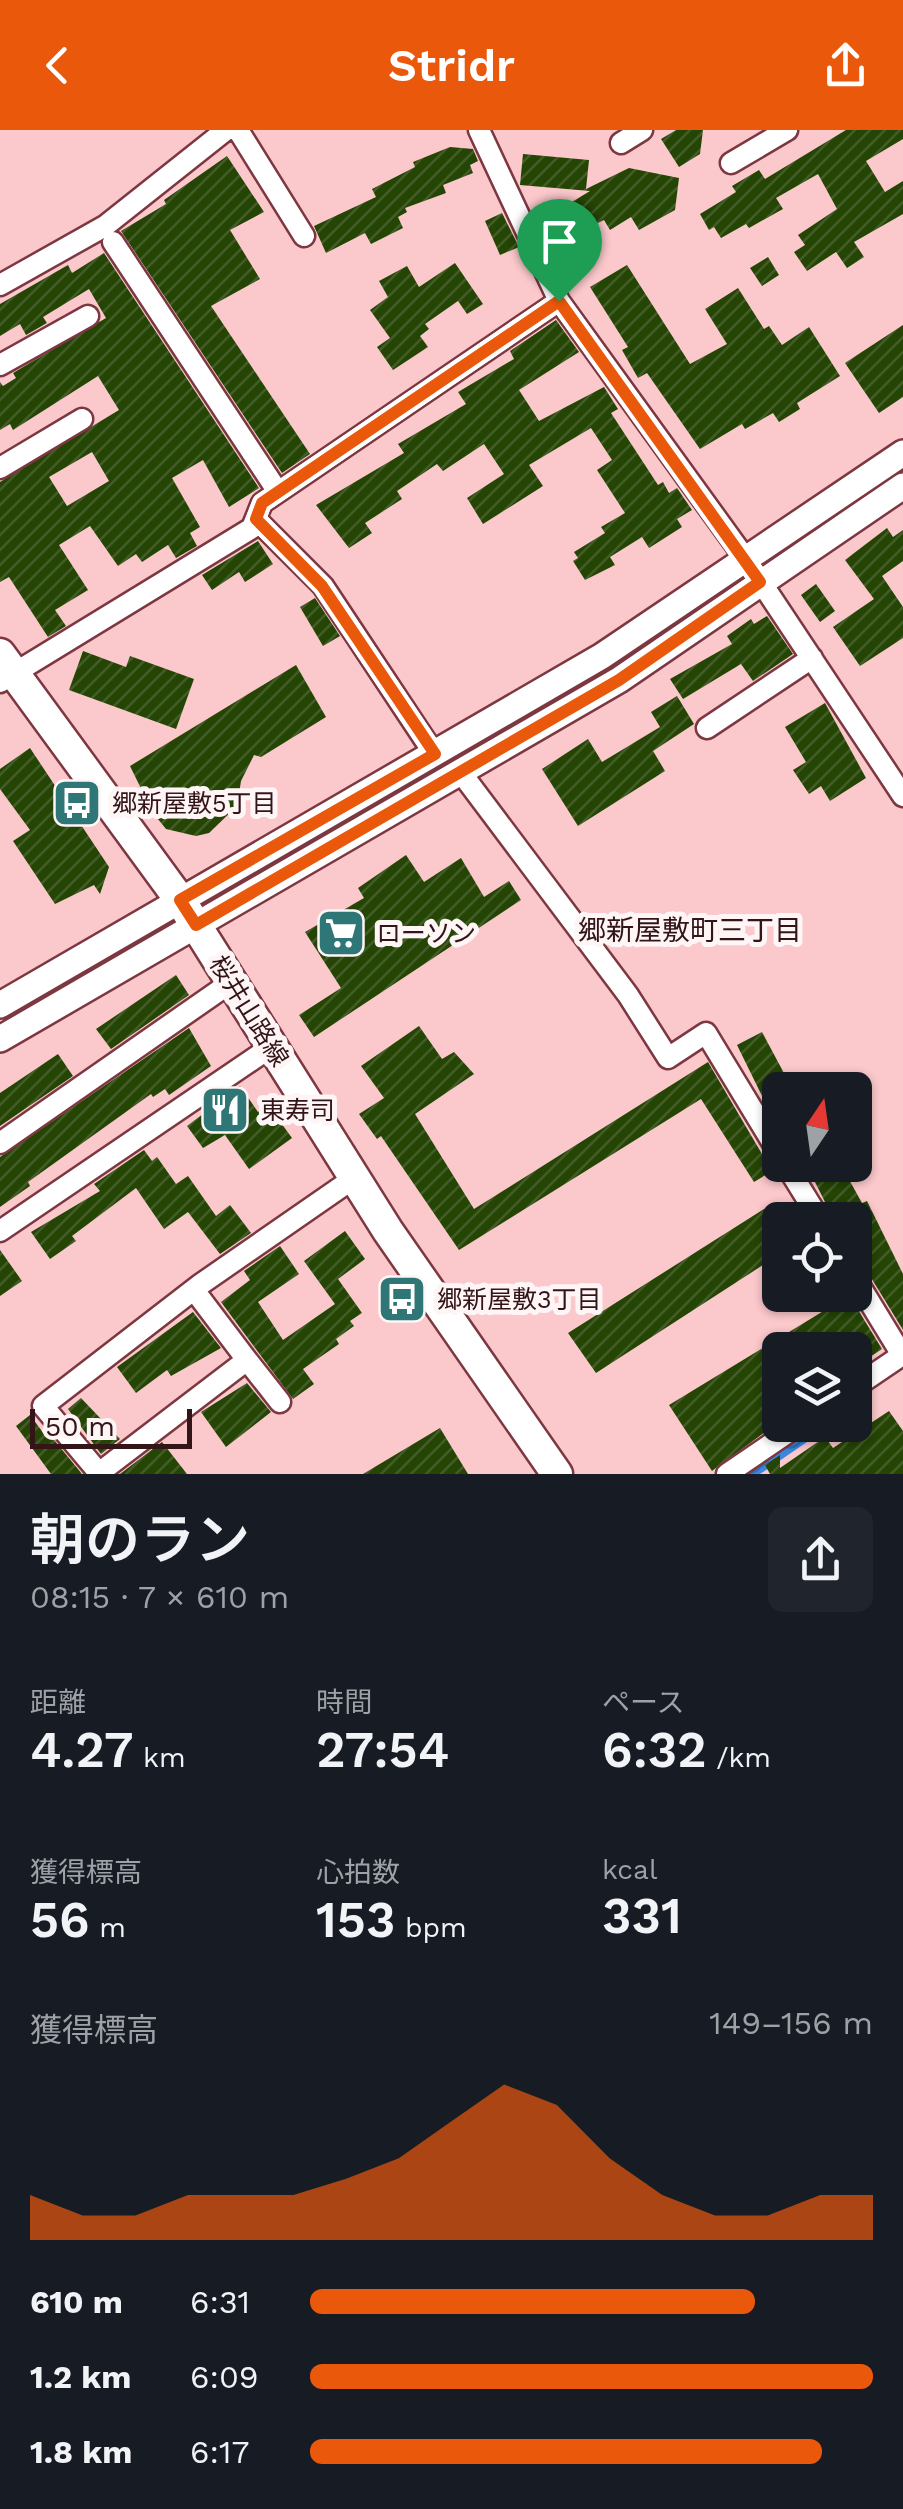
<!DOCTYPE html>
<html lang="ja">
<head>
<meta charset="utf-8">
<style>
	body { margin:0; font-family:"Work Sans","Noto Sans JP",sans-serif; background:#20242c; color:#f1f3f6; height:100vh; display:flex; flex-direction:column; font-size:38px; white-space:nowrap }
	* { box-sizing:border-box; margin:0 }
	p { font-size:32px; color:#9ea1a6 }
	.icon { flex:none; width:55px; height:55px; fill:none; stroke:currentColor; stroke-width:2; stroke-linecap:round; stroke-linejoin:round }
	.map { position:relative; height:1344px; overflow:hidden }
	.details { display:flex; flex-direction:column; background:#171b24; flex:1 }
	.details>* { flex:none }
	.needle { width:65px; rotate:13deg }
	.controls { position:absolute; left:762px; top:942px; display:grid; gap:20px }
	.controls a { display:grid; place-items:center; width:110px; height:110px; border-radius:15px; background:#171b24; box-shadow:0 2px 8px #0004; font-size:50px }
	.scale { position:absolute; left:30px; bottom:25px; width:162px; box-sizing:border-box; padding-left:10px; border:5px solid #331518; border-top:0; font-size:28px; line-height:35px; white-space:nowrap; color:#331518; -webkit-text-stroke:8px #fef5f6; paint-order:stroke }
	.pin { position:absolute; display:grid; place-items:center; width:85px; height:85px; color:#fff; margin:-102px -42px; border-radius:50% 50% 50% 0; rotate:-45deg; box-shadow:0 0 10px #0007 }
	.pin .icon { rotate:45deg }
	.round { display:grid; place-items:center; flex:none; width:105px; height:105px; border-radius:15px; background:#20242c }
	.overview { display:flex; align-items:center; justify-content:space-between; height:170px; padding:0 30px }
	h1 { font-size:55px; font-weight:600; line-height:75px }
	.metrics { display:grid; grid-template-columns:repeat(3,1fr); gap:15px; height:170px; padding:10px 30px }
	.metrics div { display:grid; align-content:center }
	.metrics b { font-size:50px; font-weight:600 }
	.metrics small { font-size:28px; font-weight:400 }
	.metrics p { font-size:28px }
	.chart { height:280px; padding:20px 30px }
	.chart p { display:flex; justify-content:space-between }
	.chart svg { width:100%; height:180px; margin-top:10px; fill:#ea580c; opacity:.7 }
	ul { padding:0 30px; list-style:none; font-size:32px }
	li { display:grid; grid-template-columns:160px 120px 1fr; align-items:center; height:75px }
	li i { height:25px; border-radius:12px; background:#ea580c }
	header { display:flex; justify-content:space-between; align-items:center; height:130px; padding:0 30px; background:#ea580c; color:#fff; font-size:45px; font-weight:600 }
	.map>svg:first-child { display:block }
</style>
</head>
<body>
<header><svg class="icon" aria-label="back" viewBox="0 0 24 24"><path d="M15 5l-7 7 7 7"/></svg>Stridr<svg class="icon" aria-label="share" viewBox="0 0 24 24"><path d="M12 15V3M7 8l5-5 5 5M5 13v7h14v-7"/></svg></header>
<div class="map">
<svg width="903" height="1344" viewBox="0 0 903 1344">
	<defs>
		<pattern id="water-waves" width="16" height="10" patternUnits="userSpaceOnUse" patternTransform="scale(2.5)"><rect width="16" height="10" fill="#3987e0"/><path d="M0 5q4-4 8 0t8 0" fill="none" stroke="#316db5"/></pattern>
		<pattern id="building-hatch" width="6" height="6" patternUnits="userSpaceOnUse" patternTransform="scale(2.5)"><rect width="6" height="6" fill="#244504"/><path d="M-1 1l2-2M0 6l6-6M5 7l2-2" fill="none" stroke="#445c28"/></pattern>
	</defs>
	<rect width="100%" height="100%" fill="#fbc8cb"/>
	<path fill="url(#water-waves)" d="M813,1295H832L760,1344H743Z"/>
	<path fill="url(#building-hatch)" fill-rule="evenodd" d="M676,0H703L700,24L679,37L661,9Z
		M846,0H903V9L866,31L885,62L903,51V84L854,112L864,127L847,138L836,122L807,141L794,122L805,115L798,105L837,79L818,44L776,68L783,79L749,98L746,94L721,108L714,97L709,100L700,84L736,62L732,56L759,40L765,49Z
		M450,17L473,19L478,31L470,35L473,43L443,55L446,63L405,78L407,82L398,87L403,98L371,114L365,103L326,123L314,96L376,67L372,59L415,37L413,32Z
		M523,24L589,30L586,59L629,38L679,48L675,80L639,100L631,87L610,100L604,90L556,113L542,90L590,61L520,55Z
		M227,26L264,82L230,100L260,149L211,176L310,324L282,343L121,101L166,74L164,70Z
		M502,83L519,117L500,125L485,91Z
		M104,123L259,358L229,377L203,330L172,348L200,397L190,403L197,416L176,428L168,415L142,432L136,424L118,436L90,396L59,415L88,460L55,480L66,496L48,507L9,447L0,452V352L119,280L98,246L13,300L10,294L0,300V252L3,256L16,248L13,243L106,188L89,159L43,187L47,193L26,205L20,194L0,206V174L68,135L72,143ZM92,322L109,351L67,376L49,347Z
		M768,127L779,145L762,156L750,138Z
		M455,133L483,174L467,184L458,171L425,194L429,199L420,206L428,217L393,240L377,217L390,208L370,180L388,167L379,151L407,136L419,157Z
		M627,135L690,234L727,214L705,179L738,158L764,199L769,196L782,215L809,197L840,246L797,273L800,279L779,292L773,283L745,299L742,294L700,319L647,243L638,248L622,220L628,217L590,157Z
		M556,190L579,222L519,260L539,291L604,257L618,279L611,283L658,355L663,352L669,363L677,358L692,380L677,389L682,397L649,418L642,407L610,427L615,435L585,450L573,431L578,428L574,422L605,403L601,397L625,383L597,340L612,330L591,298L529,335L543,356L483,394L467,368L504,344L484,314L443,341L437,334L397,361L402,369L365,393L372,403L349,418L316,375L404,323L398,314L466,274L458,262L514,229L510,221Z
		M903,195V267L879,283L845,233Z
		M887,398L893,407L903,400V431L882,446L903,477V508L860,536L833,497L874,469L845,430Z
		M258,411L273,434L245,452L239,442L212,460L202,445Z
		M816,454L835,481L820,492L801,465Z
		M315,468L340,506L323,516L300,477Z
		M767,486L793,524L753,551L741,534L683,569L670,549L732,514L727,506L751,489L754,494Z
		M83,521L126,537L130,526L194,549L176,599L69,560Z
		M296,535L326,587L261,627L254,625L241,651L237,676L209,703L196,706L166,699L153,683L130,636Z
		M677,566L694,594L653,621L665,641L578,696L542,639L588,609L602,632L660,597L651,582Z
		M825,573L866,648L830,671L821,656L809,664L793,640L806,632L785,597Z
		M30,618L109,737L100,764L94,755L55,774L13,711L30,700L0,659V639Z
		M406,725L424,752L461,728L484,767L509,751L521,770L314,907L299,885L341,858L305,802L364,768L358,758Z
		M176,845L189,865L111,919L96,899Z
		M419,896L442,929L454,922L474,944L415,984L474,1079L708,932L772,1041L754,1052L701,969L459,1120L381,1006L377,1009L359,984L384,968L361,936Z
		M189,898L211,936L169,965L165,959L153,967L151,964L28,1052L30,1056L0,1077V1027Z
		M762,902L793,960H780V970L767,976L737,915Z
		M58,924L73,946L0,996V963Z
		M240,956L258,982L268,975L292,1008L249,1039L225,1005L203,1018L187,996Z
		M144,1020L152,1031L157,1027L176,1054L188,1046L216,1086L230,1075L251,1103L220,1124L188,1082L164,1099L136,1058L72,1106L76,1111L50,1129L31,1102L100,1061L94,1054Z
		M831,1035H841L862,1073L867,1071L903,1144V1200L867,1141L855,1134V1090H834L811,1044Z
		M764,1079L780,1102V1124L596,1243L568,1203Z
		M345,1101L365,1129L338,1149L362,1183L350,1191L354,1196L336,1209L339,1214L303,1239L314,1254L293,1269L221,1172L250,1150L244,1141L280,1116L299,1144L258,1172L283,1210L335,1174L304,1131Z
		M0,1120L22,1151L0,1166Z
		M822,1165H849L882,1219L855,1237V1220H780V1291L712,1341L669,1275L830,1177Z
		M193,1182L221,1218L171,1246L167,1240L136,1263L117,1237Z
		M247,1253L271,1282L226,1317L201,1282Z
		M81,1268L120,1309L101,1324L68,1279Z
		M889,1281L903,1301V1344H770L765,1335L780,1325V1338L825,1307L833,1318Z
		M30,1285L47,1308L50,1305L82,1344H51L16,1296Z
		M440,1298L468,1344H363Z
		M162,1312L187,1344H120Z"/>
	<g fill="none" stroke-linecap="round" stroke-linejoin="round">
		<g stroke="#7d3741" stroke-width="25">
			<path id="minor" d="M238,0L304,106
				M479,0L559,171L745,428L903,666
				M621,13L642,0
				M731,33L787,0
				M113,112L278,362
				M0,155L105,96L226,0
				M0,235L88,186
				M0,338L82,289
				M256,389L323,456L435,625
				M0,552L252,398L262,373L559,171
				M707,598L812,528
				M462,644L628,865L668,928L706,903L780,1025
				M0,1013L230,853
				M786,1035L820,1090
				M0,1101L271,917
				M855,1148L902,1225L855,1257
				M194,1160L247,1230L99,1343L43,1276L201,1154L354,1048
				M247,1230L280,1272
				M727,1344L799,1295"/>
		</g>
		<g stroke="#7d3741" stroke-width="30">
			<path id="tertiary" d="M0,875L602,526L903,323
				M0,909L619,550L903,356"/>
		</g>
		<g stroke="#7d3741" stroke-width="35">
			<path id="secondary" d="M0,524L180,770L388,1101L557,1344"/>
		</g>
		<use href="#minor" stroke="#fff" stroke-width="20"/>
		<use href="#tertiary" stroke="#fff" stroke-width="25"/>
		<use href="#secondary" stroke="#fff" stroke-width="30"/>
	</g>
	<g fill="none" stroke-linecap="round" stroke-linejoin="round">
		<g stroke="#fff" stroke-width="20">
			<path id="route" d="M559,171L760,452L619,550L196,795L180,770L435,624L322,456L256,389L262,373Z"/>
		</g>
		<use href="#route" stroke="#ea580c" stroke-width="12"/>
	</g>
	<defs>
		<g id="bus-square" transform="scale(2.5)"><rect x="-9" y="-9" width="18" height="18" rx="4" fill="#2e7776" stroke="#fef5f6"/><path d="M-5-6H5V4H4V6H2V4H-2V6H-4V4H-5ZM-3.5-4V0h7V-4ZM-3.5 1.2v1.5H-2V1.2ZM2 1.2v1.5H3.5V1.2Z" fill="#fff"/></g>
		<g id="supermarket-square" transform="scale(2.5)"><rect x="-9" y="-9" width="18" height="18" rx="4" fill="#2e7776" stroke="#fef5f6"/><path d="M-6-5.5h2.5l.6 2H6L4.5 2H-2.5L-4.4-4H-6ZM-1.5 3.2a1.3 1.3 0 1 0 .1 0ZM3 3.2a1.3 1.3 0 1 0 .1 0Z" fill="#fff"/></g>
		<g id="restaurant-square" transform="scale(2.5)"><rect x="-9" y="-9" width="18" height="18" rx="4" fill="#2e7776" stroke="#fef5f6"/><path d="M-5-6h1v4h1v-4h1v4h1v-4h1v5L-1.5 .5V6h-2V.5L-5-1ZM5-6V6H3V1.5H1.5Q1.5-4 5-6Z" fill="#fff"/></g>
	</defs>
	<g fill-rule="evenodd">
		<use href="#bus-square" x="77" y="673"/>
		<use href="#supermarket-square" x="341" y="803"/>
		<use href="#restaurant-square" x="225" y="980"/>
		<use href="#bus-square" x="402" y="1169"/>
	</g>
	<g text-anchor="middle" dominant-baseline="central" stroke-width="10" stroke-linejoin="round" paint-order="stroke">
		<g font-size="25" fill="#331518" stroke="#fef5f6" text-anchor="start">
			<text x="112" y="673">郷新屋敷5丁目</text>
			<text x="376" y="803">ローソン</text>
			<text x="260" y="980">東寿司</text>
			<text x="437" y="1169">郷新屋敷3丁目</text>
		</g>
		<g font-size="25" fill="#331518" stroke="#fef5f6">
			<text transform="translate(249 881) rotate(58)">桜井山路線</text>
		</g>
		<g font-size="28" fill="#331518" stroke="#fef5f6">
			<text x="690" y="800">郷新屋敷町三丁目</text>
		</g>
	</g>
</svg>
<div class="controls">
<a><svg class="needle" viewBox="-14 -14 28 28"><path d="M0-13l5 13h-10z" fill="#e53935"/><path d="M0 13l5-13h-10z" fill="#9ea1a6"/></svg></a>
<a><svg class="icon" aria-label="locate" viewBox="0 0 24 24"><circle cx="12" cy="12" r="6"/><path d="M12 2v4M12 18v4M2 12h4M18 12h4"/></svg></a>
<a><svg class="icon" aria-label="layers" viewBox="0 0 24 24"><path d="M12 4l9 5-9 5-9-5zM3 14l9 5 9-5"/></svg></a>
</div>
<div class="scale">50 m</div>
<div class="pin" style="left:559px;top:171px;background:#1e9e55"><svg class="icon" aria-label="arrive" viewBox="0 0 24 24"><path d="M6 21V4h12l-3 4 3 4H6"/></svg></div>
</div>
<section class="details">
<div class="overview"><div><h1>朝のラン</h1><p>08:15 · 7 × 610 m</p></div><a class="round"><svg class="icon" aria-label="share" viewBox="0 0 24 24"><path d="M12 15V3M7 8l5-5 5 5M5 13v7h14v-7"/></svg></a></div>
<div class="metrics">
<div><p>距離</p><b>4.27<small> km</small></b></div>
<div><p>時間</p><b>27:54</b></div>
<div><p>ペース</p><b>6:32<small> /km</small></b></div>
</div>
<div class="metrics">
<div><p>獲得標高</p><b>56<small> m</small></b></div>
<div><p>心拍数</p><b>153<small> bpm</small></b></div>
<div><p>kcal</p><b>331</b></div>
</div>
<div class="chart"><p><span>獲得標高</span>149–156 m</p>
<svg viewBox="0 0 160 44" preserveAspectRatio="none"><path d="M0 44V33L10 38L20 38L30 33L40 33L50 33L60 29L70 24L80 15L90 6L100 11L110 24L120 33L130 38L140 38L150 33L160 33V44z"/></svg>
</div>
<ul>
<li><b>610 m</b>6:31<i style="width:79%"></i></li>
<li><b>1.2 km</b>6:09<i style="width:100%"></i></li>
<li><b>1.8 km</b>6:17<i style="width:91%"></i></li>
</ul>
</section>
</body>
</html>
